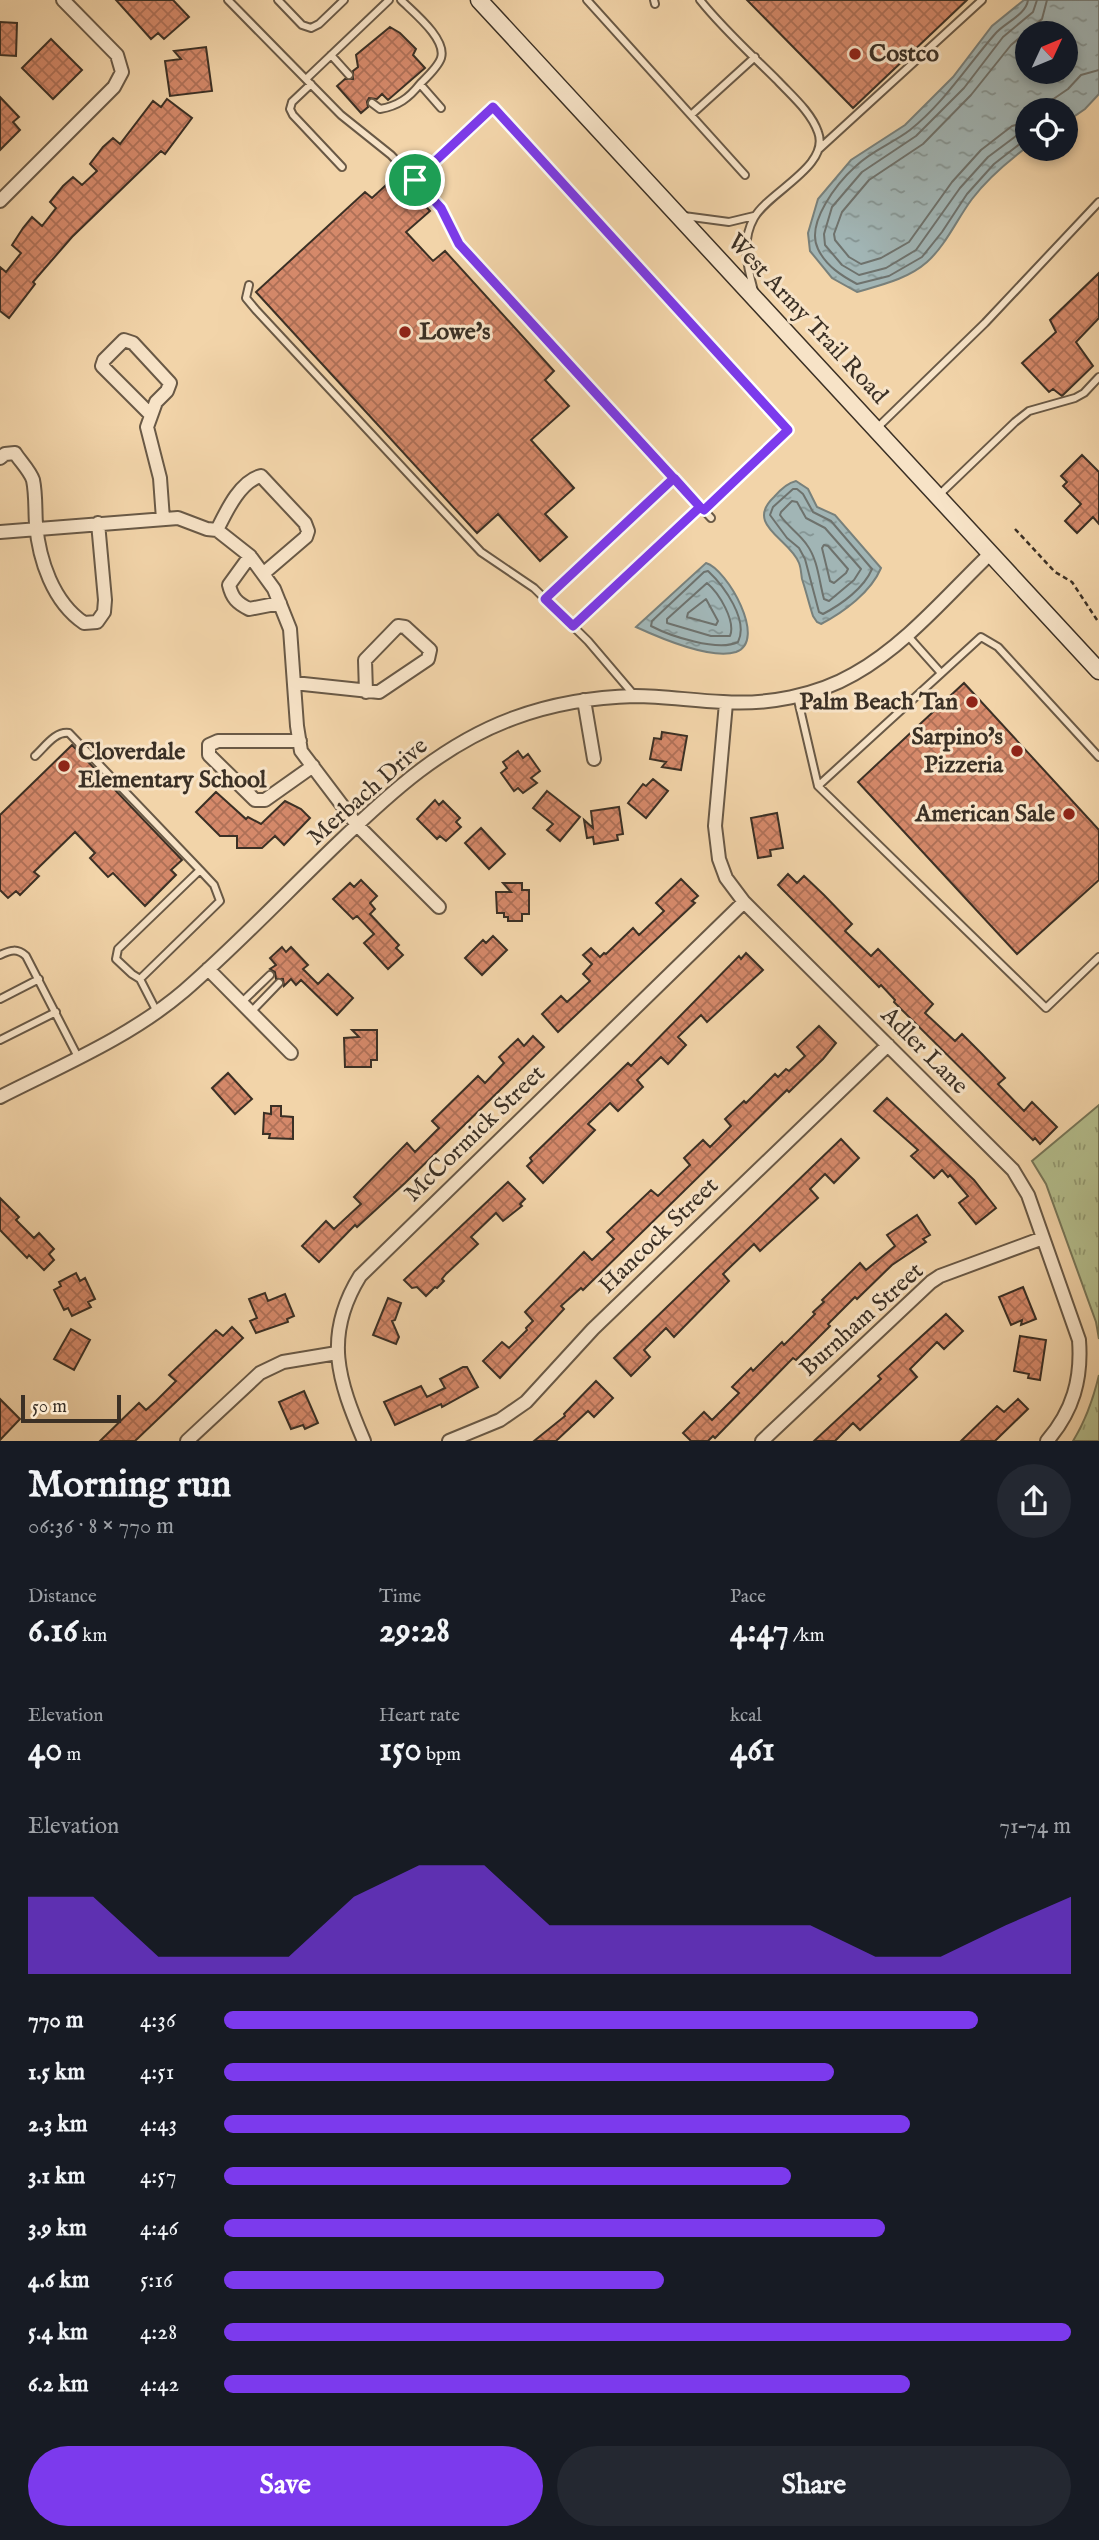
<!DOCTYPE html>
<html lang="en">
<head>
<meta charset="utf-8">
<style>
	body { margin:0; font-family:"IM FELL English",serif; background:#242831; color:#f1f3f6; height:100vh; display:flex; flex-direction:column; font-size:26px; white-space:nowrap }
	* { box-sizing:border-box; margin:0 }
	p { font-size:23px; color:#9ea1a6 }
	.icon { flex:none; width:38px; height:38px; fill:none; stroke:currentColor; stroke-width:2; stroke-linecap:round; stroke-linejoin:round }
	.map { position:relative; height:1441px; overflow:hidden }
	.drawer { display:flex; flex-direction:column; background:#171b24; flex:1 }
	.drawer>* { flex:none }
	.needle { width:46px; rotate:46deg }
	.buttons { position:absolute; left:1015px; top:21px; display:grid; gap:14px }
	.buttons a { display:grid; place-items:center; width:63px; height:63px; border-radius:50%; background:#171b24; box-shadow:0 4px 10px #0003; font-size:35px }
	.scale { position:absolute; left:21px; bottom:18px; width:100px; box-sizing:border-box; padding-left:7px; border:4px solid #3b3025; border-top:0; font-size:19px; line-height:24px; white-space:nowrap; color:#3b3025; -webkit-text-stroke:5px #f7e3c7; paint-order:stroke }
	.pin { position:absolute; display:grid; place-items:center; width:60px; height:60px; color:#fff; margin:-30px; border:4px solid #fff; border-radius:50%; box-shadow:0 2px 7px #0007 }
	.round { display:grid; place-items:center; flex:none; width:74px; height:74px; border-radius:37px; background:#242831 }
	.summary { display:flex; align-items:center; justify-content:space-between; height:119px; padding:0 28px }
	h1 { font-size:38px; font-weight:700; line-height:52px }
	.stats { display:grid; grid-template-columns:repeat(3,1fr); gap:10px; height:119px; padding:7px 28px }
	.stats div { display:grid; align-content:center }
	.stats b { font-size:35px; font-weight:700 }
	.stats small { font-size:19px; font-weight:400 }
	.stats p { font-size:19px }
	.chart { height:196px; padding:14px 28px }
	.chart p { display:flex; justify-content:space-between }
	.chart svg { width:100%; height:126px; margin-top:7px; fill:#7c3aed; opacity:.7 }
	.primary-button { display:flex; gap:14px; margin-top:auto; padding:14px 28px }
	.primary-button a { flex:1; height:80px; border-radius:42px; background:#7c3aed; color:#fff; font-size:28px; font-weight:700; line-height:80px; text-align:center }
	.primary-button a+a { background:#242831; color:#f1f3f6 }
	ul { padding:0 28px; list-style:none; font-size:23px }
	li { display:grid; grid-template-columns:112px 84px 1fr; align-items:center; height:52px }
	li i { height:18px; border-radius:9px; background:#7c3aed }
	.map>svg:first-child { display:block }
</style>
</head>
<body>
<div class="map">
<svg width="1099" height="1441" viewBox="0 0 1099 1441">
	<defs>
		<pattern id="park-tufts" width="24" height="20" patternUnits="userSpaceOnUse" patternTransform="scale(1.75)"><rect width="24" height="20" fill="#b4be8d"/><path d="M3 7l-1-3M5 7V3M7 7l1-3M15 17l-1-3M17 17v-4M19 17l1-3" fill="none" stroke="#949b73"/></pattern>
		<pattern id="water-ripples" width="26" height="14" patternUnits="userSpaceOnUse" patternTransform="scale(1.75)"><rect width="26" height="14" fill="#a1b5b5"/><path d="M2 4q2-2 4 0t4 0M15 11q2-2 4 0t4 0" fill="none" stroke="#849493"/></pattern>
		<pattern id="building-cross-hatch" width="8" height="8" patternUnits="userSpaceOnUse" patternTransform="scale(1.75)"><rect width="8" height="8" fill="#d5896a"/><path d="M0 0l8 8M0 8l8-8" fill="none" stroke="#ae7057"/></pattern>
	</defs>
	<rect width="100%" height="100%" fill="#f2d4a9"/>
	<filter id="stains"><feTurbulence type="fractalNoise" baseFrequency=".00286" numOctaves="4"/><feColorMatrix values="0 0 0 0 .2 0 0 0 0 .09 0 0 0 0 .02 0 0 0 .5 -.17"/></filter>
	<radialGradient id="worn" r=".72"><stop offset=".6" stop-color="#630" stop-opacity="0"/><stop offset="1" stop-color="#630" stop-opacity=".3"/></radialGradient>
	<path fill="url(#park-tufts)" stroke="#787759" stroke-width="2" d="M1099,1105V1339L1096,1322L1046,1184L1032,1161Z
		M1099,1375V1441H1073C1086,1420 1093,1400 1099,1375Z"/>
	<path fill="url(#water-ripples)" stroke="#78807b" stroke-width="2" fill-rule="evenodd" d="M1024,0H1099V94L1085,109L1066,122V110H1027V147C1007,162 987,179 972,199C957,219 946,245 927,262C908,279 881,285 857,292L832,278L810,251L808,233L818,199L851,160L905,125L953,77L992,26ZM1027,33H1066V72H1027Z
		M796,481L808,489L817,507L835,515L881,568C871,592 844,612 821,624L817,622L813,616C809,604 806,591 802,579C801,573 801,568 799,563C790,539 744,525 774,497C780,490 787,483 796,481Z
		M706,563C727,569 768,641 736,652C710,660 660,638 636,627Z"/>
	<g fill="none" stroke-linecap="round" stroke-linejoin="round">
		<path stroke="#6e726d" stroke-width="2" d="M1042,110L1049,102L1068,89L1081,75L1099,70
			M1027,122L1012,126L981,150L952,182L909,242L881,258L861,264L849,257L835,240L834,234L842,212L869,180L923,144L971,95L1011,45L1042,19L1047,0
			M1027,132L1016,136L988,157L960,188L916,250L886,268L859,275L842,265L825,245L824,234L832,207L862,172L916,136L964,88L1003,37L1033,12L1037,0
			M1027,141L1021,143L994,164L967,194L942,232L922,257L889,276L857,284C842,276 826,266 818,249C805,223 838,182 856,166C871,151 893,143 910,130C944,103 967,66 995,34C1004,23 1026,15 1028,0
			M793,489H797L803,494L813,512L831,521L872,569C864,588 842,604 823,614L819,612L805,559L799,548L787,538L770,515L773,507Z
			M792,501L797,502L806,518L825,528L861,569L854,580L829,601L824,599C819,581 818,560 807,545C800,534 788,527 780,515L781,512Z
			M824,545L828,546L848,569L846,573L834,583L830,581L822,548Z
			M708,571C724,586 749,620 738,642C718,652 670,636 651,626L652,621L704,572Z
			M707,583C719,593 736,621 730,636H711L667,623V619Z
			M706,599L718,621L716,625L687,617L688,613Z"/>
	</g>
	<path fill="url(#building-cross-hatch)" stroke="#3b3025" stroke-width="2" d="M116,0H173L189,17L164,39L158,33L151,39Z
		M747,0H967L853,108Z
		M0,22L17,23L16,56L0,55Z
		M390,27L400,33L416,49L413,55L425,68L388,100L382,94L377,99L369,98L367,102L368,107L361,113L337,86L345,79H353V71L358,67L356,55Z
		M51,39L82,70L53,99L22,68Z
		M206,47L212,91L170,96L165,61L181,59L174,51Z
		M0,97L19,117L13,122L20,130L0,150Z
		M167,99L192,118L165,154L161,151L72,237L33,282L35,284L9,318L0,311V267L6,272L21,253L12,245L23,228L32,217L42,226L56,208L50,202L63,186L73,177L82,185L97,171L90,164L103,147L113,138L120,144L153,101L161,107Z
		M397,175L430,211L406,232L433,261L445,251L554,371L545,380L569,406L531,440L574,488L545,514L567,537L540,561L498,514L477,533L256,292L365,192L372,198Z
		M1099,273V318L1076,342L1093,366L1062,396L1053,389L1049,392L1022,363L1056,332L1050,320Z
		M1082,455L1099,472V524L1093,517L1077,533L1065,521L1081,504L1063,486L1067,482L1061,476Z
		M964,683L1099,830V880L1017,954L858,782Z
		M662,732L687,736L681,770L662,767L666,762L650,759L654,738L661,739Z
		M72,745L182,860L171,870L176,875L145,906L113,873L108,877L90,858L95,853L75,832L34,872L39,876L20,895L16,891L8,898L0,890V815Z
		M518,751L523,758L528,754L540,771L531,778L537,783L523,793L518,788L514,791L501,773L507,768L503,762Z
		M653,779L668,791L646,818L628,803L643,784L646,786Z
		M547,791L580,817L560,841L547,830L553,824L533,808Z
		M216,792L246,819L248,817L261,824L285,801L301,809L310,818L284,845L275,836L262,848H237V836H220L196,812Z
		M435,800L439,805L443,801L460,818L456,822L461,827L446,841L440,836L437,839L417,819Z
		M619,807L623,834L617,835L618,840L594,844L593,837L587,838L584,820L593,828L591,811Z
		M777,813L783,848L770,850L771,856L758,858L751,818Z
		M481,828L505,854L489,869L465,843Z
		M788,874L797,883L804,876L824,895L852,924L845,931L871,956L878,949L933,1004L925,1013L955,1041L962,1034L981,1053L1005,1078L998,1084L1024,1111L1032,1102L1057,1127L1040,1144L1035,1138L1033,1140L894,1002L895,1000L881,985L879,987L778,885Z
		M681,879L698,896L692,901L695,903L558,1032L542,1014L561,996L567,1002L590,981L583,974L592,964L583,955L591,948L600,957L604,953L606,954L633,928L639,935L664,911L656,903Z
		M361,880L377,896L370,903L375,909L370,914L399,945L396,948L403,955L388,969L364,943L374,934L357,916L353,919L333,899L350,883L354,887Z
		M503,883H522V890H529V914H522V921H508V917H504V913H497L496,892H511Z
		M493,936L507,950L482,975L465,958L483,940L486,943Z
		M282,947L286,952L291,947L308,965L303,969L318,984L328,974L353,998L337,1015L301,980L296,985L291,979L284,986L283,979H276L275,972L270,969L276,965L270,958Z
		M746,953L763,970L707,1022L701,1015L678,1037L686,1045L668,1064L661,1057L637,1080L643,1087L618,1111L610,1103L588,1124L595,1130L543,1183L527,1166L532,1161L530,1158L628,1063L631,1066L739,956L741,959Z
		M819,1026L836,1043L823,1059L789,1092L787,1090L583,1290L581,1288L561,1306L564,1309L500,1378L483,1361L502,1342L509,1348L527,1330L526,1328L533,1321L525,1312L584,1252L592,1260L614,1239L607,1232L651,1190L658,1196L690,1165L684,1158L703,1140L710,1147L731,1126L725,1119L744,1101L746,1103L775,1074L778,1077L786,1069L789,1071L805,1056L797,1047Z
		M352,1030H377V1060H371V1067H345L344,1038L359,1037Z
		M533,1036L544,1047L405,1183L357,1227L355,1225L319,1262L302,1246L326,1221L334,1229L361,1204L354,1197L407,1143L415,1152L439,1128L432,1121L478,1076L485,1083L504,1063L499,1057L518,1039L524,1046Z
		M228,1073L252,1099L235,1114L212,1088Z
		M887,1098L974,1180L996,1208L976,1224L959,1203L968,1196L950,1175L948,1177L942,1170L934,1178L911,1156L918,1150L874,1111Z
		M271,1106H281V1116L293,1117V1139L269,1138L270,1134H263L264,1113L271,1114Z
		M841,1139L859,1158L834,1183L825,1174L810,1189L818,1198L760,1251L754,1244L723,1274L729,1281L674,1337L666,1328L644,1350L650,1357L631,1376L614,1358Z
		M508,1182L525,1199L520,1204L522,1206L503,1221L496,1213L471,1237L478,1244L446,1274L442,1279L444,1281L437,1288L435,1287L426,1296L417,1287L412,1288L404,1280Z
		M0,1198L19,1217L16,1220L34,1238L39,1233L54,1249L49,1254L54,1260L44,1270L29,1255L27,1258L0,1230Z
		M917,1215L930,1235L923,1239L926,1242L892,1265L857,1299L855,1297L828,1324L830,1326L796,1360L793,1358L715,1438L713,1436L708,1441H691L683,1433L704,1412L712,1420L739,1393L732,1387L751,1368L753,1371L782,1342L784,1345L815,1314L813,1312L824,1302L822,1300L860,1263L866,1270L895,1246L887,1235Z
		M76,1273L80,1281L85,1278L95,1299L88,1302L91,1307L72,1316L68,1308L64,1310L54,1290L61,1286L59,1282Z
		M1023,1287L1036,1319L1021,1325L1022,1320L1011,1325L999,1297Z
		M265,1293L268,1301L285,1294L294,1316L287,1319L288,1322L256,1333L250,1321L257,1318L249,1299Z
		M388,1298L401,1303L395,1320L392,1321L399,1337L396,1344L373,1335Z
		M946,1314L963,1331L944,1349L937,1342L910,1369L917,1377L860,1430L853,1423L835,1441H814L881,1379L878,1376Z
		M232,1327L243,1338L135,1441H100L139,1403L146,1410L156,1401L176,1381L169,1375L216,1330L223,1336Z
		M71,1329L90,1340L74,1370L54,1359Z
		M1020,1336L1046,1340L1040,1380L1028,1378L1029,1374L1014,1371Z
		M463,1367H467L478,1387L442,1407L441,1404L395,1425L384,1402L421,1386L427,1397L445,1388L440,1379Z
		M596,1381L613,1398L594,1417L588,1411L556,1441H534L565,1416L564,1414Z
		M304,1391L318,1423L305,1429L303,1425L291,1429L279,1402Z
		M0,1399L20,1419L0,1440Z
		M1018,1399L1028,1409L995,1441H961L997,1406L1004,1412Z"/>
	<g fill="none" stroke-linecap="round" stroke-linejoin="round">
		<g stroke="#695946" stroke-width="10">
			<path id="service" d="M228,0L341,115L391,155L441,208L459,244L711,518
				M278,0L302,25L311,28L319,24L344,0
				M401,0C413,12 447,39 441,58C438,67 427,77 420,84L441,108
				M587,0L745,175
				M654,0L655,4
				M700,0C723,29 752,55 778,81C792,96 811,112 818,132C831,166 768,192 754,218C741,241 747,266 754,291
				M331,55L349,75
				M306,79L389,0
				M311,84L292,102L290,109L293,115L342,167
				M372,103L380,109C398,106 409,98 420,84
				M691,115L755,57
				M819,149L982,0
				M415,181L493,107L788,430L704,510
				M684,216L729,222L754,216
				M249,285L246,298L256,310L481,552L534,588L588,641L634,695
				M877,428L985,323L1099,202
				M940,494L1015,422L1029,411L1075,398L1084,393L1099,377
				M545,599L674,478
				M573,626L700,507
				M908,636L941,673
				M797,696L818,786L1046,1008L1099,957
				M35,756C45,747 55,731 69,733L200,870
				M818,786L981,637L998,647L1099,757
				M0,955C11,950 17,948 26,956L78,1057
				M140,979L220,901L214,885L200,870L118,949L116,959L132,974L140,979L157,1012
				M0,999L39,979
				M241,1003L270,975
				M251,1012L279,983
				M0,1040L56,1012"/>
		</g>
		<g stroke="#695946" stroke-width="16">
			<path id="minor" d="M0,201L114,87L122,72L117,55L63,0
				M151,415L102,366L104,360L124,340L133,343L170,383L167,391L156,402L147,427L160,478L163,519
				M0,458L5,454L15,453C20,461 30,471 33,480C36,494 35,510 36,524C39,560 53,602 84,623L97,622L104,612L105,600L98,523
				M217,530C226,512 240,481 261,476L305,523L308,531L306,537L264,573
				M0,532L178,518L207,529L217,530L250,556L274,589L290,629L297,726L301,751L357,825L439,907
				M250,556L229,585C232,598 237,603 249,609L280,603
				M294,683L379,692L428,659L430,650L405,627L398,626L365,660L366,692
				M584,700L594,759
				M726,703L715,826L719,859L726,878L744,902L1013,1170L1028,1195L1079,1340C1082,1379 1073,1411 1047,1441
				M300,741H218L209,745V755L255,800H265L313,766
				M208,969L291,1053
				M0,1097C63,1065 130,1037 184,991C237,945 286,893 337,844C391,792 443,744 514,718C552,704 594,697 635,696C664,696 694,701 723,702C767,705 816,696 854,674C907,644 948,594 991,553
				M187,1441L260,1373L283,1362L337,1353
				M364,1441C338,1380 323,1336 360,1276L744,902
				M449,1441L500,1420L526,1402L593,1329L888,1045
				M762,1441L931,1282L940,1276L1043,1238"/>
		</g>
		<g stroke="#3b3025" stroke-width="19">
			<path id="secondary" d="M479,0L1099,671"/>
		</g>
		<path stroke="#3b3025" stroke-width="2.5" stroke-dasharray="5 3.5" stroke-linecap="butt" d="M1015,529L1055,572L1072,582L1099,623"/>
		<use href="#service" stroke="#f7e3c7" stroke-width="6"/>
		<use href="#minor" stroke="#f7e3c7" stroke-width="12"/>
		<use href="#secondary" stroke="#f7e3c7" stroke-width="16"/>
	</g>
	<g fill="none" stroke-linecap="round" stroke-linejoin="round">
		<g stroke="#fff" stroke-width="14">
			<path id="route" d="M415,180L441,208L459,244L700,507L573,626L545,599L674,478L700,507L704,510L788,430L493,107L415,180"/>
		</g>
		<use href="#route" stroke="#7c3aed" stroke-width="9"/>
	</g>
	<g fill="#8f2418" stroke="#f7e3c7" stroke-width="2.5">
		<circle cx="855" cy="54" r="7"/>
		<circle cx="405" cy="332" r="7"/>
		<circle cx="972" cy="702" r="7"/>
		<circle cx="1017" cy="751" r="7"/>
		<circle cx="64" cy="766" r="7"/>
		<circle cx="1069" cy="814" r="7"/>
	</g>
	<g text-anchor="middle" dominant-baseline="central" stroke-width="6" stroke-linejoin="round" paint-order="stroke">
		<g font-size="24" font-weight="bold" fill="#3b3025" stroke="#f7e3c7" text-anchor="start">
			<text x="869" y="54">Costco</text>
			<text x="419" y="332">Lowe's</text>
			<text x="958" y="702" text-anchor="end">Palm Beach Tan</text>
			<text x="1003" y="737" text-anchor="end">Sarpino's<tspan x="1003" dy="28">Pizzeria</tspan></text>
			<text x="78" y="752">Cloverdale<tspan x="78" dy="28">Elementary School</tspan></text>
			<text x="1055" y="814" text-anchor="end">American Sale</text>
		</g>
		<g font-size="24" fill="#3b3025" stroke="#f7e3c7">
			<text transform="translate(807 319) rotate(47)">West Army Trail Road</text>
			<text transform="translate(368 792) rotate(-41)">Merbach Drive</text>
			<text transform="translate(924 1051) rotate(45)">Adler Lane</text>
			<text transform="translate(475 1134) rotate(-44)">McCormick Street</text>
			<text transform="translate(659 1236) rotate(-44)">Hancock Street</text>
			<text transform="translate(862 1320) rotate(-42)">Burnham Street</text>
		</g>
	</g>
	<rect width="100%" height="100%" filter="url(#stains)"/>
	<rect width="100%" height="100%" fill="url(#worn)"/>
</svg>
<div class="buttons">
<a><svg class="needle" viewBox="-14 -14 28 28"><path d="M0-13l5 13h-10z" fill="#e53935"/><path d="M0 13l5-13h-10z" fill="#9ea1a6"/></svg></a>
<a><svg class="icon" aria-label="locate" viewBox="0 0 24 24"><circle cx="12" cy="12" r="6"/><path d="M12 2v4M12 18v4M2 12h4M18 12h4"/></svg></a>
</div>
<div class="scale">50 m</div>
<div class="pin" style="left:415px;top:180px;background:#1e9e55"><svg class="icon" aria-label="arrive" viewBox="0 0 24 24"><path d="M6 21V4h12l-3 4 3 4H6"/></svg></div>
</div>
<section class="drawer">
<div class="summary"><div><h1>Morning run</h1><p>06:36 · 8 × 770 m</p></div><a class="round"><svg class="icon" aria-label="share" viewBox="0 0 24 24"><path d="M12 15V3M7 8l5-5 5 5M5 13v7h14v-7"/></svg></a></div>
<div class="stats">
<div><p>Distance</p><b>6.16<small> km</small></b></div>
<div><p>Time</p><b>29:28</b></div>
<div><p>Pace</p><b>4:47<small> /km</small></b></div>
</div>
<div class="stats">
<div><p>Elevation</p><b>40<small> m</small></b></div>
<div><p>Heart rate</p><b>150<small> bpm</small></b></div>
<div><p>kcal</p><b>461</b></div>
</div>
<div class="chart"><p><span>Elevation</span>71–74 m</p>
<svg viewBox="0 0 160 44" preserveAspectRatio="none"><path d="M0 44V17L10 17L20 38L30 38L40 38L50 17L60 6L70 6L80 27L90 27L100 27L110 27L120 27L130 38L140 38L150 27L160 17V44z"/></svg>
</div>
<ul>
<li><b>770 m</b>4:36<i style="width:89%"></i></li>
<li><b>1.5 km</b>4:51<i style="width:72%"></i></li>
<li><b>2.3 km</b>4:43<i style="width:81%"></i></li>
<li><b>3.1 km</b>4:57<i style="width:67%"></i></li>
<li><b>3.9 km</b>4:46<i style="width:78%"></i></li>
<li><b>4.6 km</b>5:16<i style="width:52%"></i></li>
<li><b>5.4 km</b>4:28<i style="width:100%"></i></li>
<li><b>6.2 km</b>4:42<i style="width:81%"></i></li>
</ul>
<div class="primary-button"><a>Save</a><a>Share</a></div>
</section>
</body>
</html>
